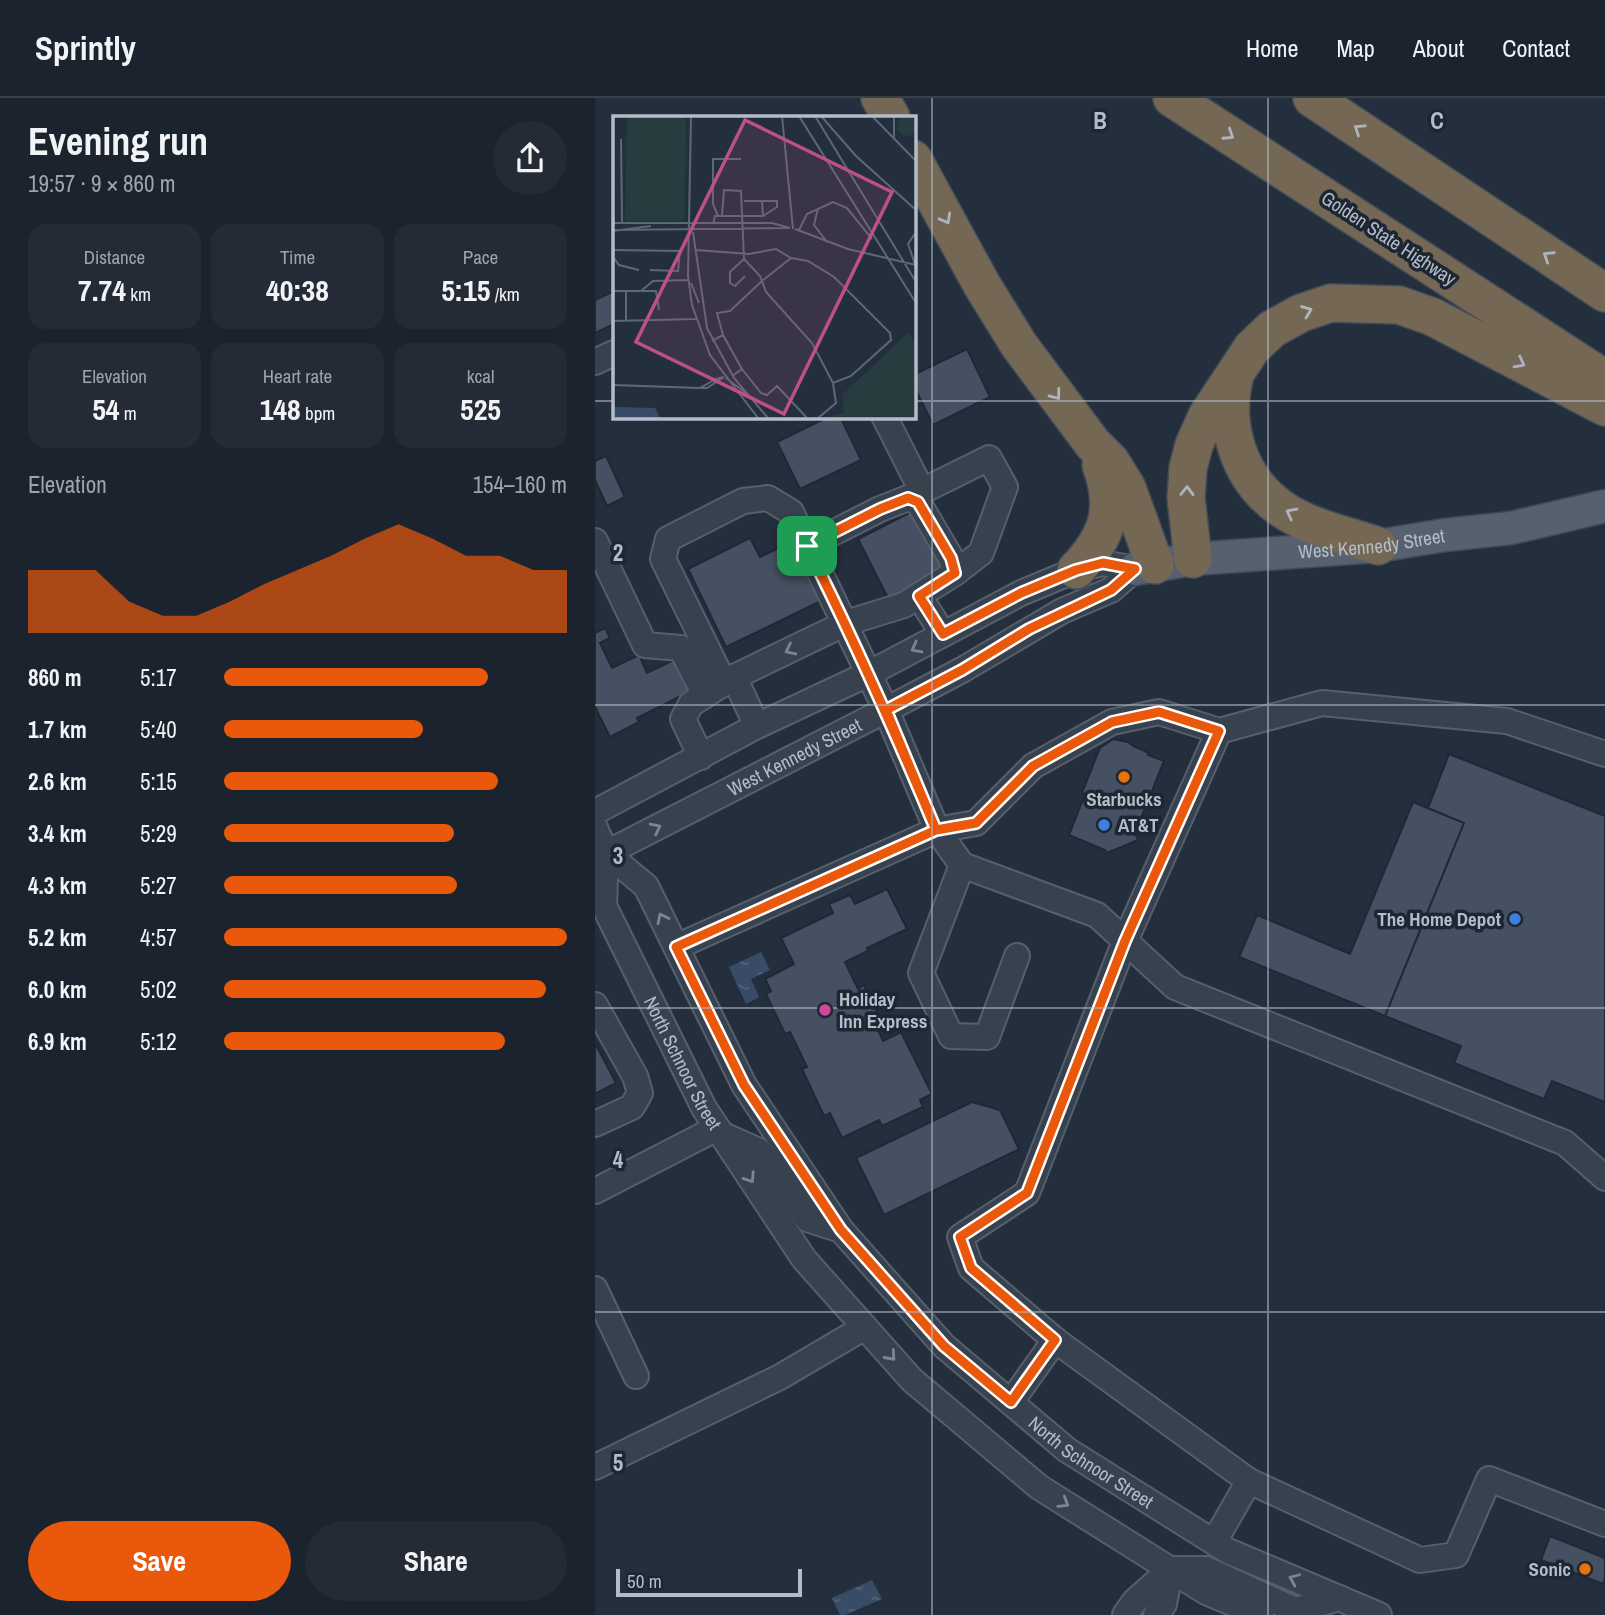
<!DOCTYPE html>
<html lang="en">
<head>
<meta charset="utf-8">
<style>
	body { margin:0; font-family:"Archivo Narrow",sans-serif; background:#242b36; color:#f1f3f6; height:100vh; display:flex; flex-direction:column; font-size:26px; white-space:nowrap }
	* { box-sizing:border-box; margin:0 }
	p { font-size:23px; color:#a0a4aa }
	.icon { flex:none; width:38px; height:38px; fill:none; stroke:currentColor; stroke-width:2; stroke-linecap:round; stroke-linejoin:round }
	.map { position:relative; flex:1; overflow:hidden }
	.panel { display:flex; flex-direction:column; background:#1b232e; width:595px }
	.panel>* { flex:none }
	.scale { position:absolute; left:21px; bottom:18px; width:186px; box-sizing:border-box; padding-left:7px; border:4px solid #b4bcc9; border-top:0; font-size:19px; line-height:24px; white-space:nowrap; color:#b4bcc9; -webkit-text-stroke:5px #1d2633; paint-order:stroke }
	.pin { position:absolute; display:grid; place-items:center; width:60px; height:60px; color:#fff; margin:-30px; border-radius:14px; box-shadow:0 4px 10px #0006 }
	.round { display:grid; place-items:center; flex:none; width:74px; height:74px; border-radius:37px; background:#242b36 }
	.summary { display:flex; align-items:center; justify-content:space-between; height:119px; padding:0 28px }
	h1 { font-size:38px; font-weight:700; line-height:52px }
	.stats { display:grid; grid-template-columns:repeat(3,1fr); gap:10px; height:119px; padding:7px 28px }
	.stats div { display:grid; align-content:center; border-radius:18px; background:#242b36; text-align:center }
	.stats b { font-size:30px; font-weight:700 }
	.stats small { font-size:19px; font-weight:400 }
	.stats p { font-size:19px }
	.chart { height:196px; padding:14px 28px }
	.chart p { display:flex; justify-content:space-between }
	.chart svg { width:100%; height:126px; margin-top:7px; fill:#ea580c; opacity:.7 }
	.cta { display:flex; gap:14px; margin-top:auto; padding:14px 28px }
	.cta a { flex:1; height:80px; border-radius:42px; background:#ea580c; color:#fff; font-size:28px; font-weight:700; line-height:80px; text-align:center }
	.cta a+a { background:#242b36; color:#f1f3f6 }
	ul { padding:0 28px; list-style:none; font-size:23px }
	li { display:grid; grid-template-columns:112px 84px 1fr; align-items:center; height:52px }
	li i { height:18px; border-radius:9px; background:#ea580c }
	header { display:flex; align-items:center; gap:42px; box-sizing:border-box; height:98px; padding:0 35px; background:#1b232e; border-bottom:2px solid #39404a }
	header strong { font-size:33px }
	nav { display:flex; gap:38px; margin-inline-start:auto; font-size:24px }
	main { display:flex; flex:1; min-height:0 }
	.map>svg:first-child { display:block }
</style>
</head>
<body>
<header>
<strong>Sprintly</strong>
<nav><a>Home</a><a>Map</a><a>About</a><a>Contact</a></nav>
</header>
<main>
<section class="panel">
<div class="summary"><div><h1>Evening run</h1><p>19:57 · 9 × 860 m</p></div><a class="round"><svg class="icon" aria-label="share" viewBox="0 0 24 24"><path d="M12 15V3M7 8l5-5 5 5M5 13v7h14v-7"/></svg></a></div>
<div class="stats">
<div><p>Distance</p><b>7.74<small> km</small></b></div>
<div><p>Time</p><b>40:38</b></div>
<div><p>Pace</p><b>5:15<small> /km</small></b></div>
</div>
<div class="stats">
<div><p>Elevation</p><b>54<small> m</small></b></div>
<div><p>Heart rate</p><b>148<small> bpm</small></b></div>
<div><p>kcal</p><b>525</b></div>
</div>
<div class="chart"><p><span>Elevation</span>154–160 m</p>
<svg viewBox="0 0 160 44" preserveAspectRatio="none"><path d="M0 44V22L10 22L20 22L30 33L40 38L50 38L60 33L70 27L80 22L90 17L100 11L110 6L120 11L130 17L140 17L150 22L160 22V44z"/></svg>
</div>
<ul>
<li><b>860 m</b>5:17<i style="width:77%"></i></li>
<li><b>1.7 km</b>5:40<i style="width:58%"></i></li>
<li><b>2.6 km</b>5:15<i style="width:80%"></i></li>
<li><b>3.4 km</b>5:29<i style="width:67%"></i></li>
<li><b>4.3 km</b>5:27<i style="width:68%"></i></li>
<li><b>5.2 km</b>4:57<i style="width:100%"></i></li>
<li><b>6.0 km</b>5:02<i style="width:94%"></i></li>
<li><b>6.9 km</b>5:12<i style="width:82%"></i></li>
</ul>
<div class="cta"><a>Save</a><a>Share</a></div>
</section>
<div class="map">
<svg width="1010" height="1517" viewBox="0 0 1010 1517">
	<defs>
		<pattern id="water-ripples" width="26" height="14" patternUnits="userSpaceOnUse" patternTransform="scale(1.75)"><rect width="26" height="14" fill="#394c67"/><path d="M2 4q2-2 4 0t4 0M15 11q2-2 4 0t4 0" fill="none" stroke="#53647b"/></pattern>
	</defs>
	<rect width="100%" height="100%" fill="#242f3e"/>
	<path fill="url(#water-ripples)" d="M166,854L175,872L156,881L164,899L151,906L134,869Z
		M277,1482L287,1501L250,1517H245L237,1500Z"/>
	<path fill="#455162" stroke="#1f2835" stroke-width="2" d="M19,193V226L0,235V202Z
		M372,251L395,299L338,327L318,286V277Z
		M235,318H245L266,362L205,391L182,344Z
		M11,358L30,399L12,408L0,382V363Z
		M320,412L351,473L294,502L263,441Z
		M155,440L165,459L203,441L232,500L131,549L93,471Z
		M10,530L15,540L5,545L17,570L44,557L52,575L85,559L100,591L42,620L44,624L15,639L0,609V535Z
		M518,641L533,644L538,648L554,655L553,657L569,663L540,735L543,742L512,755L510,752L474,737L490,696L487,695L502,657L505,650Z
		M854,656L1010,718V1004L957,983L949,1001L859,965L866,948L790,918L869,725L833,710Z
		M818,704L869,725L790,918L644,859L662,817L755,856Z
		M292,791L312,831L272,850L273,853L250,864L263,891L269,887L289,929L283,932L288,943L306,934L337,996L325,1002L328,1009L287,1028L284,1022L247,1040L235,1015L229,1018L207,971L212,969L195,934L190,936L171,896L176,893L170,881L199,866L186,840L238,815L234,806L255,797L260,806Z
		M0,945L21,985L0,996Z
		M377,1004L405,1012L424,1051L289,1117L261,1060Z
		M955,1438L1010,1460V1480L1008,1486L946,1462Z"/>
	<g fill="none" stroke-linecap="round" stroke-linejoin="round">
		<g stroke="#565f6c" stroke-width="28">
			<g id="minor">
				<path d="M0,264L19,255"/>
				<path d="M289,318L327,393"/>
				<path d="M313,400L394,360L410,389L386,455L360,475"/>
				<path d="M0,443L50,547L86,550L110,597"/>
				<path d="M324,498L348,536"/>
				<path d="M139,579L162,628"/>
				<path d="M129,585L68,461L73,441L148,403L173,400L196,414L291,612L342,732L367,767L502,817L580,889L970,1045L1010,1080"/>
				<path d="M106,659L88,621L96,606L139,579L251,525L309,507L360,475L356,460L323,404L313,400L285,411L212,448"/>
				<path d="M0,714L162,628L273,576L426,495L481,472L508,465L540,471"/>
				<path id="s1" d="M0,730L11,755L9,808L109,1010L209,1161L317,1282L444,1389L611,1494L666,1517"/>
				<path id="s2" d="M11,755L51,788L149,987L246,1132L349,1248L472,1352L633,1453L784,1517"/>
				<path id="s3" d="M0,761L291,612L367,572L467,513L516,492L540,471"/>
				<path d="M367,767L326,875L356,938L392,939L422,858"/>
				<path d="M81,849L342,732L381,725L438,668L517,624L564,614L624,633"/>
				<path d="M0,907L40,978L45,995L37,1009L0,1026"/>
				<path d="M126,1036L164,1053L212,1121L246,1132"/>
				<path d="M0,1093L122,1030"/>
				<path d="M0,1191L41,1278"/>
				<path d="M460,1242L654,1383L619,1444"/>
				<path d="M416,1304L460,1242L376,1170L365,1139L432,1095L530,843L624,633L727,605L912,623L1010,656"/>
				<path d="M0,1369L185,1279L270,1229"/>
				<path d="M654,1383L825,1462L861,1457L894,1381L1010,1426"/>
				<path d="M530,1517L540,1503L576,1471H611L700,1512L745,1500"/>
				<path d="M561,1517L569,1506L576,1471"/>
			</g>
		</g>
		<g stroke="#414a57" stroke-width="35">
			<g id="major">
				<path id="s4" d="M540,471L598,461L783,448L850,437L916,430L1010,408"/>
			</g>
		</g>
		<g stroke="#434c59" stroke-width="40">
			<path id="highway" d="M285,0L296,19
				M577,0L1010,281
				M717,0L1010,195
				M318,61L387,187L424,247L498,346L516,364L532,390L560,467
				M640,277C627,326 643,381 687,411C714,430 752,437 783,448
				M598,461L591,400L593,370L599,347L612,318L657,250L677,231L706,215L736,205L804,207L838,219L1010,309
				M481,472C513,439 522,410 506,367"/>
		</g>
		<use href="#minor" stroke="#38414e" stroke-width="24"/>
		<use href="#major" stroke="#56606e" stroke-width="32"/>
		<use href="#highway" stroke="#746855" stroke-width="37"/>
	</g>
	<defs><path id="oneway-chevron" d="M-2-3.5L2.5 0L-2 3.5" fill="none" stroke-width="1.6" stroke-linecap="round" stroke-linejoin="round" transform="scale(1.75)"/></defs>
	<g stroke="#aeb4bd">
		<use href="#oneway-chevron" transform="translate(764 31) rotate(-146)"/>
		<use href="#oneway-chevron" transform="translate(634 37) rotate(33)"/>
		<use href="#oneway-chevron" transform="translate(351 121) rotate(61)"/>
		<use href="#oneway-chevron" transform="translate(953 158) rotate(-147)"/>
		<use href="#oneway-chevron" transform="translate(712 213) rotate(-21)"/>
		<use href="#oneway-chevron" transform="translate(925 265) rotate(28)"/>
		<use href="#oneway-chevron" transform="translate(461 297) rotate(53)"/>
		<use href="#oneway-chevron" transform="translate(592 393) rotate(-89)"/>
		<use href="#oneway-chevron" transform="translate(696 415) rotate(-152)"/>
	</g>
	<g stroke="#7c8592">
		<use href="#oneway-chevron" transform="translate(321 550) rotate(152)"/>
		<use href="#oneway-chevron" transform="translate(195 552) rotate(154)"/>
		<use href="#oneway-chevron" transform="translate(61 730) rotate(-27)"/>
		<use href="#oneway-chevron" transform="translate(67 820) rotate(-116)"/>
		<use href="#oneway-chevron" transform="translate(155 1080) rotate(57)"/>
		<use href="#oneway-chevron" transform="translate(296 1258) rotate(48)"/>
		<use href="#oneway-chevron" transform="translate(469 1405) rotate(32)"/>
		<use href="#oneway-chevron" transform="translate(699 1481) rotate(-157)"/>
	</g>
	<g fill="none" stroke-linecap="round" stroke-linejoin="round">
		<g stroke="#fff" stroke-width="14">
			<path id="route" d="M212,448C259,542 301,636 341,732L81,849L149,987L246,1132L349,1248L416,1304L460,1242L376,1170L365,1139L432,1095L530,843L624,633L564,614L517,624L438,668L381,725L341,732L291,612L367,572L434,531L516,492L540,471L508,465L481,472L426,495L348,536L324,498L360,475L356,460L323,404L313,400L285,411L212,448"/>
		</g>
		<use href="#route" stroke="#ea580c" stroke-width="9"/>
	</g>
	<path fill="none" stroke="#b4bcc9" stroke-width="2" stroke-opacity="0.55" d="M337,0V1517M673,0V1517M0,303H19M318,303H1010M0,607H1010M0,910H1010M0,1214H1010"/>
	<g fill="#e8710a" stroke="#1d2633" stroke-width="2.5">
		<circle cx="529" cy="679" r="7"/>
		<circle cx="990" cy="1471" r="7"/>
	</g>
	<g fill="#3f7fe0" stroke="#1d2633" stroke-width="2.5">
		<circle cx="509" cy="727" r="7"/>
		<circle cx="920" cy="821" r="7"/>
	</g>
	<circle fill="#d1479c" stroke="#1d2633" stroke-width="2.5" cx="230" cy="912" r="7"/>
	<g text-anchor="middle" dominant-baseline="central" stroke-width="7" stroke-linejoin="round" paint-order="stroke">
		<g font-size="19" fill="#b4bcc9" stroke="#1d2633">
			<text transform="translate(794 140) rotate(33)">Golden State Highway</text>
			<text stroke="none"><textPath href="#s4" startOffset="238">West Kennedy Street</textPath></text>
			<text stroke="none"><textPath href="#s3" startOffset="224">West Kennedy Street</textPath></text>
			<text stroke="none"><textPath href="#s1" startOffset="256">North Schnoor Street</textPath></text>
			<text stroke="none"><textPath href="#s2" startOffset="791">North Schnoor Street</textPath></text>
		</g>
		<g font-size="19" font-weight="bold" fill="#b4bcc9" stroke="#1d2633" text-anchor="start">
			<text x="529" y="701" text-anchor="middle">Starbucks</text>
			<text x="523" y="727">AT&amp;T</text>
			<text x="906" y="821" text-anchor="end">The Home Depot</text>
			<text x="244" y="901">Holiday<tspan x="244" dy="22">Inn Express</tspan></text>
			<text x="976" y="1471" text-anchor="end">Sonic</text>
		</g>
	</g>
	<g transform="translate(18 18)">
		<rect width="303" height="303" fill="#242f3e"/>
		<path d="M284 10a10 10 0 1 1 20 0a10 10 0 1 1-20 0ZM14,0H73L72,102L68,105H12ZM295,217L303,227V302H211L231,297L229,279Z" fill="#263c3f"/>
		<path d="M0,291L42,292L47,302H0Z" fill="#394c67"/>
		<path fill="none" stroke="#5e6776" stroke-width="2" d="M78,0L75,160L79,189L97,239L145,302M169,0L180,113M186,0L303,187M202,0L303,166M208,0L243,40L303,94M259,0L303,45M281,0V22M8,23L9,108M149,85H164V91L150,100M205,92L201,109L214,126M105,100L100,88V43H128M0,107H159L177,112M100,108L102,100H150L149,85H131M182,113L235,133L303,149M0,114L176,112M186,114L194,98L220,86L234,92L259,123M0,115L38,110M80,116L94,212L121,262L155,302M303,116L295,128L303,151M0,134L67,135L65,155L37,154M83,134L136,138L163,133L178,142M0,141L6,149L26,154M131,143L117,156V167L122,170L132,160M78,167L86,187M0,175H43L46,194M13,175V205M28,175L40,165L76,164M0,205L83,203M110,219L129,253L119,260M99,225L110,219L104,197L117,195L149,165L178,142L195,145L221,161L277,217L278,224L238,260L220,267L199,227L153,176L149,165L147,160L131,143L128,75L111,74L109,99M129,253L148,277L154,279L164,270L194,302M111,261L94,272H87L103,263ZM113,262L133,277M0,269L87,272M205,302L223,287L220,267"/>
		<path fill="#bd5182" fill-opacity="0.15" stroke="#bd5182" stroke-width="3.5" d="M132,4L279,76L171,298L23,226Z"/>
		<rect width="303" height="303" fill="none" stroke="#b4bcc9" stroke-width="3.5"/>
	</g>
	<g font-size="23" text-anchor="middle" font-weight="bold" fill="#b4bcc9" stroke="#1d2633" stroke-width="7" stroke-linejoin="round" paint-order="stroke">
		<text x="505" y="31">B</text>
		<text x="842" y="31">C</text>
		<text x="23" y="463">2</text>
		<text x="23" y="766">3</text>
		<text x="23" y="1070">4</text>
		<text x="23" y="1373">5</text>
	</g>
</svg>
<div class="scale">50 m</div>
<div class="pin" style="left:212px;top:448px;background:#1e9e55"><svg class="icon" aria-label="arrive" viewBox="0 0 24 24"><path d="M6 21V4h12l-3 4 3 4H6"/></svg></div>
</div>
</main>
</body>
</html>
